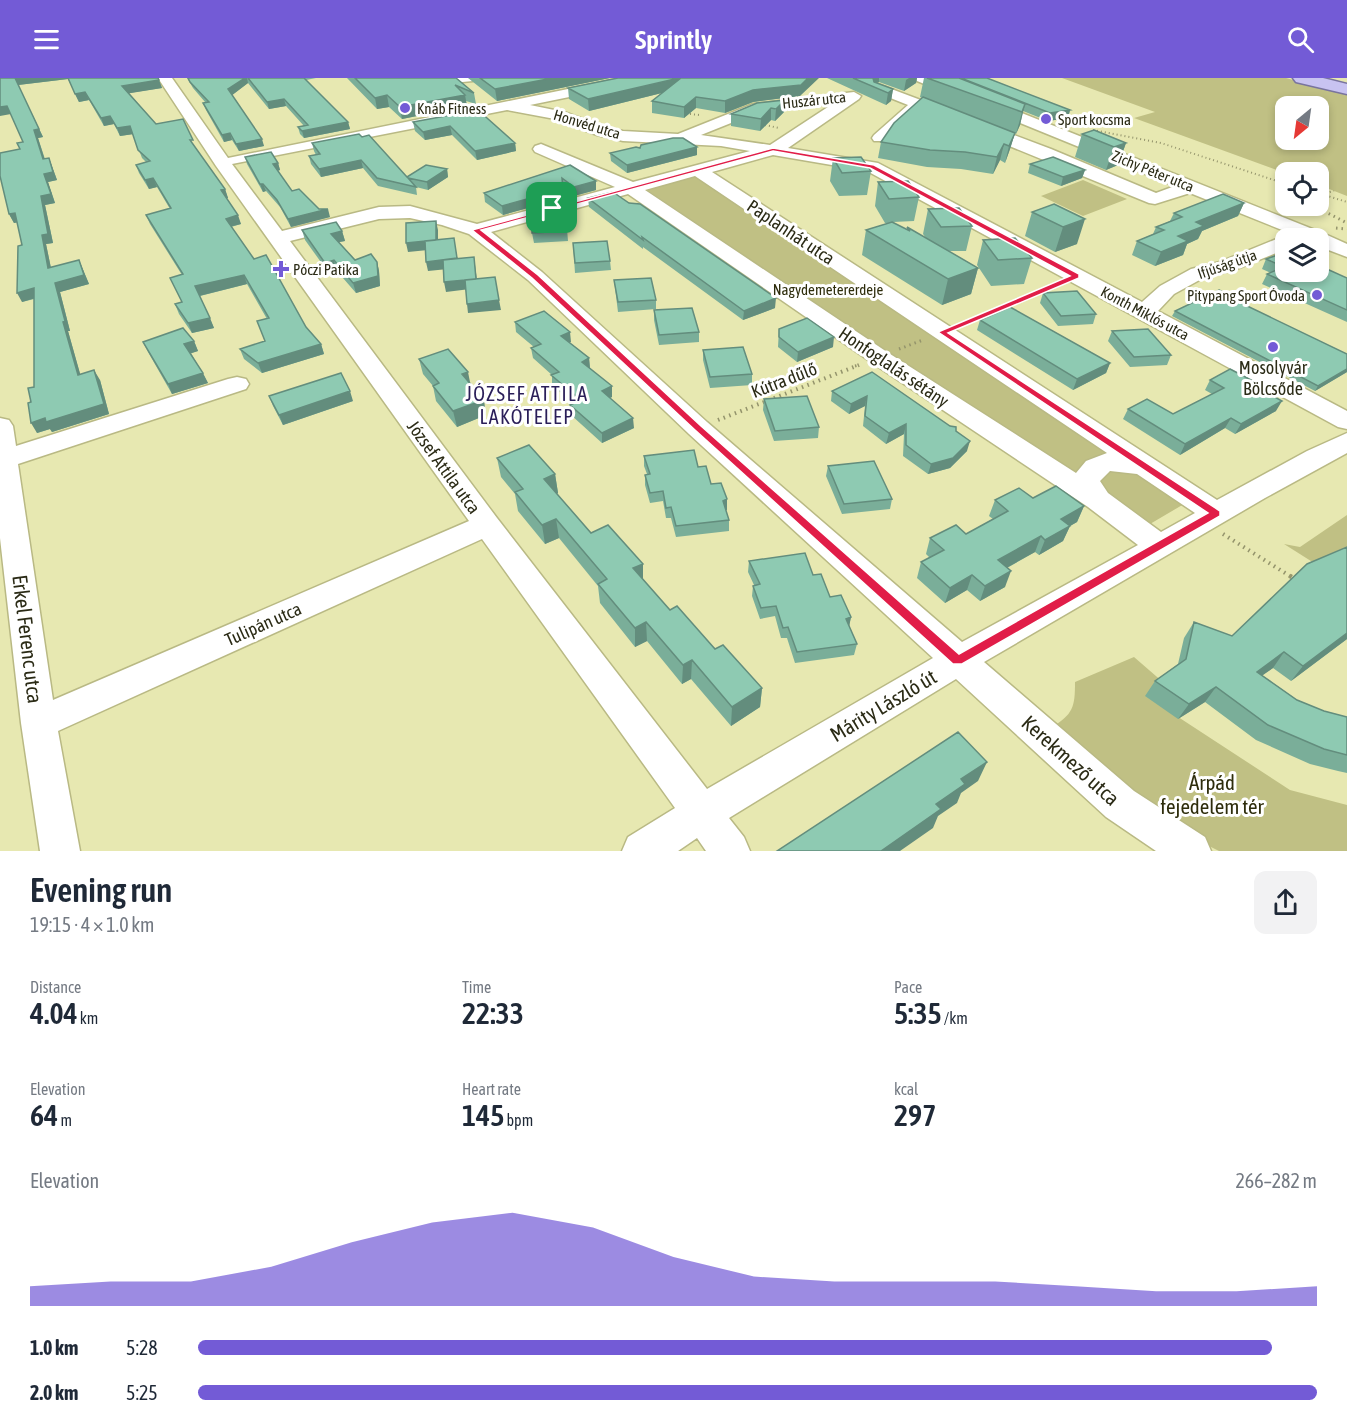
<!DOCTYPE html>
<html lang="en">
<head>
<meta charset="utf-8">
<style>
	body { margin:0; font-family:"Asap Condensed",sans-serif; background:#f2f2f3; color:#1f2937; height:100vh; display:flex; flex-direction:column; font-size:22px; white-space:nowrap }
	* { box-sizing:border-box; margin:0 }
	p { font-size:20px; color:#747a83 }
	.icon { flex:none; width:33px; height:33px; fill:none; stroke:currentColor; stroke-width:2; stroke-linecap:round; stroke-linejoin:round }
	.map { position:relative; height:773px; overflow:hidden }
	.drawer { display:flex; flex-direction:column; background:#fff; flex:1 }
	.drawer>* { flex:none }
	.needle { width:39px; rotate:209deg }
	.buttons { position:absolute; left:1275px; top:18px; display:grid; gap:12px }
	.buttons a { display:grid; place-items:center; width:54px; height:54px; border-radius:12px; background:#fff; box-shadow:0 3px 9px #0003; font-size:30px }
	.pin { position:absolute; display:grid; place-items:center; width:51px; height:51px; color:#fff; margin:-26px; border-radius:12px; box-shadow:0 3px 9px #0006 }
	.round { display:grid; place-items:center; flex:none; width:63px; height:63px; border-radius:12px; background:#f2f2f3 }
	.head { display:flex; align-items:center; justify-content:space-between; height:102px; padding:0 30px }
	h1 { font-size:33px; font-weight:600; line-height:45px }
	.stats { display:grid; grid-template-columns:repeat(3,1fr); gap:9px; height:102px; padding:6px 30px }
	.stats div { display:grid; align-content:center }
	.stats b { font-size:30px; font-weight:600 }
	.stats small { font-size:16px; font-weight:400 }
	.stats p { font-size:16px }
	.chart { height:168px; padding:12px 30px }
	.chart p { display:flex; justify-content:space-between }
	.chart svg { width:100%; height:108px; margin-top:6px; fill:#735bd6; opacity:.7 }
	ul { padding:0 30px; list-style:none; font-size:20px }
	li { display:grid; grid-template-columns:96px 72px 1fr; align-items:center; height:45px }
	li i { height:15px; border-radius:8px; background:#735bd6 }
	header { display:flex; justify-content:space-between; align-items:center; height:78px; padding:0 30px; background:#735bd6; color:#fff; font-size:27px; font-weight:600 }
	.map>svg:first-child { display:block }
</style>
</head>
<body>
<header><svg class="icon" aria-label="menu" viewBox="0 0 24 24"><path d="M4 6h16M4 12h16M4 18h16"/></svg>Sprintly<svg class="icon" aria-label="search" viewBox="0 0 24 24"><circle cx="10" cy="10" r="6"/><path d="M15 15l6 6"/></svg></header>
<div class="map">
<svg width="1347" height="773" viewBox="0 0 1347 773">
	<rect width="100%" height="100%" fill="#e7e8b1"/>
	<path fill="#c0c084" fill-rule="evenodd" d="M1062,0H1286L1347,17V118L1319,107L1318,94L1285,95L1134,40L1155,34ZM1286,28H1318V62H1286Z
		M696,97L1121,381L1079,403L644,110Z
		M1083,102L1127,121L1083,138L1041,118Z
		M1133,390L1184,426L1150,446L1138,442L1102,419L1097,399L1106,391Z
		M1347,437V480L1322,490L1284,466L1300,469Z
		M1134,579L1164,605L1146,618L1290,712L1347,727V773H1219L1195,761L1051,650C1073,636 1075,630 1075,604Z"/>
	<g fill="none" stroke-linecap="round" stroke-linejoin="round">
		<g stroke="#b9b984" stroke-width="3">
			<path id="minor" d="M158,0H172L228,80L622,0H650L643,4L530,27L564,34L607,50L623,53L678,56L753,26L854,14L861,18L859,21L788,70L878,85L1142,224L1160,208L1191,191L1220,184L1279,160H1293H1286V171L1234,192L1205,199L1174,216L1158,233L1347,333V351L1338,349L867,93L773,77L712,94L1217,422L1307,373L1347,355V375L1265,420L984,584L1134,713L1205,759L1211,773H1156L1106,739L956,601L729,740L744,759L750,773H706L697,760L678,773H622L628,759L675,730L482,461L58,653L80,773H40L21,645L0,460V340L9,342L13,348L16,368L228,301L237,299L246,301L249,306L246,311L18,386L53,622L469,443L216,88ZM834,25L770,67L701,57L756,35ZM507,32L555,41L597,57L623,63L721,68L750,73L633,104L541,66L535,68L533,71L535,74L615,109L477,146L410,128L379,129L282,153L232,86ZM695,98L1107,375L1086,383L1076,395L887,274L645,112ZM628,116L871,284L1088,429L1138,467L962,564L707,344L542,194L491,154ZM410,140L442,147L469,156L528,202L689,356L933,580L707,711L497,440L290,163L379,141ZM1110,393L1137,396L1195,435L1161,454L1108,415L1100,403Z
				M451,0H475L473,3L452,5Z
				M915,0H934L1325,156L1347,166V179L1318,168V160H1302L1190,115L1155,126L1149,125L921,32L886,63H874L872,60L874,57L908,27L873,13L871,10L878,6L1051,71L1156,115L1175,108L917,3Z"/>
		</g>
		<g stroke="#79749e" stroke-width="3">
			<path id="major" d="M1293,0H1323L1347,6V16L1296,4Z"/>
		</g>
		<path stroke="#94946c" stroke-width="2" stroke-dasharray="1 3" stroke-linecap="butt" d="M690,36L700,37
			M765,47L779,50
			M1093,52L1161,65L1286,106
			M1318,115L1347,124
			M1322,116L1334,113"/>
		<path stroke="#94946c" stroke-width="3" stroke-dasharray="1.5 4" stroke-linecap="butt" d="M1314,128L1347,145
			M1286,131L1294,128
			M1336,150L1347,151
			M961,246L1056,206
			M899,271L923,262
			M855,288L859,287"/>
		<path stroke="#94946c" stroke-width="4" stroke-dasharray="1.5 4.5" stroke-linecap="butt" d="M718,342L859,287
			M1223,456L1293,500"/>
		<path stroke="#94946c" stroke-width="4.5" stroke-dasharray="2 6" stroke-linecap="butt" d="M1290,498L1295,501"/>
		<use href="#minor" fill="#fff" fill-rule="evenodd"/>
		<use href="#major" fill="#c8c3f1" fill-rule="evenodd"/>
	</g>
	<path fill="#7aae99" d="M0,0H158L162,10L129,15L156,46L195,70L225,111L228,120H226L241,146L231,149L254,181L306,249L321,266L324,276L262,295L244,281L240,271L265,263L267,241L247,206L200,218L214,250L192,255L179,236L175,226L182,224L170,200L182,197L150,146L146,137L170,131L157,109L149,111L139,95L136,87L146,84L142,80L133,56L120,58L114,46L104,48L89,22L79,24L68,1L18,7L43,59L38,60L45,81L49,80L57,102L48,104L55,125L45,127L53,165L46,166L51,190L79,182L89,206L60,214L70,253H68L80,296L100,302L109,336L52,354L50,351L37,355L31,324L34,309V221L22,224V167L17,144L14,145L9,136L20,71L23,64Z
		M187,0H316L306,2L348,44L350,51L304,60L300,56L298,49L304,48L286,28L269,31L248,5L232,17L264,68L239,73L232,62L224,64L206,32L203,25L205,24L193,10Z
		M347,0H456L474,15L476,26L466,23L467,28L402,41L389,29L377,31Z
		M468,0H610L497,23Z
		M827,0H917L916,5L904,13L879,4L877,5L893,11L891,23L886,27Z
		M924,0H987L1070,32L1068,40L1048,43L1023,33L1020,47L1016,56L1015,55L1010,71L1005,85L1000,82L993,96L961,91L927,89L878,80L881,64L922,20L920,19Z
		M568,10L800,18L753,24L725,35L696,30L684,40L652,35V23L662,15L589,33L569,21Z
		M757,25L784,34L775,43L771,42L760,53L731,48V36Z
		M478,32L515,65L516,73L477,82L452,57L425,62L415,53L413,44Z
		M1082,56L1126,65L1118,87L1106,92L1075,79Z
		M312,65L407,99L447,91L448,99L428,112L416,109L417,117L378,108L363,90L321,99L311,86L309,78L316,77L314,73Z
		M697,69V77L627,95L611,83L610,75L640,70Z
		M245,79L278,85L280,92L278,93L292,113L330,139L291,149L280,129L266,113L263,114L247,86Z
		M833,80L871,93L867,117L839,118L830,103Z
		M1030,86L1085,92L1082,100L1061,108L1028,95Z
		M570,87L596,112L574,118L563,109L564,120L503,137L485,124L484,115Z
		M878,104L919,119L914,143L893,144L907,152V149L926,160L923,156L928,131L972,148L966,173H949L978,190L971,216L942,227L862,177L866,152L890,145H885L875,128Z
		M588,120L629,125L775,230L743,242L643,169V171L589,129Z
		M1244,125L1238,138L1202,153L1198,161L1187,166L1183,177L1155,188L1132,177L1137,163L1153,156L1156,149L1170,143L1174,135Z
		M1054,126L1077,166L1055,174L1025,158L1032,134Z
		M565,127L568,163L534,165L532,155Z
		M302,152L342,153L345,163L339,164L355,182L377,184L379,193L380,208L356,215L336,192L328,194L305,162Z
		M983,162L1032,180L1024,206L991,208L977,187Z
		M573,165L610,183L611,192L575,195Z
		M1266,181L1347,200V244L1262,206L1267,196L1271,195L1262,191Z
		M614,202L656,222V231L618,234Z
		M1043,215L1096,236L1093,246L1058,248L1040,225Z
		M1244,227L1347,276V294L1315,313L1172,238L1175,233Z
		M654,232L699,254V264L659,267L654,242Z
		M980,242L1110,285L1106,295L1073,312L977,252Z
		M515,244L571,264H569L589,280L590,290L612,319L610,320L634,350L602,365L571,337L570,327L574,326L552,307V297L533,280L531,270L534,269L516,254Z
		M779,251L833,269L797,284L778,269Z
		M1112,253L1171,277L1167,287L1130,289L1108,263Z
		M194,263L198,273L191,275L208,305L172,316L148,274L143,264Z
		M703,272L752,296V307L710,310L703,282Z
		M419,281L471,307L486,337L457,349L436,323L433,308L423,296Z
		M1210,302L1253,307L1276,333L1235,356L1225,350L1180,377L1123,341L1128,331L1173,336L1212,316L1205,312Z
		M832,313L956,353L967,373L950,390L928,396L903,378L904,356L886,366L863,348L865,328L849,336L831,323Z
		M269,318L353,323L283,347L273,328Z
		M764,321L819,349L818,360L774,363L763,332Z
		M644,378L698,389L711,406L727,432H726L729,442V453L676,459L671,440H666L663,423L650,425L645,407V397L647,396L644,388Z
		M497,380L555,396L558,415L557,416L591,455L643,486V502L670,532L762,610L760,629L731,648L691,601L682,606L647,563L635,569L600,525L598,508L559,460L545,466L518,433L515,416L501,399Z
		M828,388L892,421L890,431L842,436L826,398Z
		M1033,420L1084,428L1077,444L1070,448L1063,463L1039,477L1035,474L1007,490L1005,509L980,523L967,512L945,525L917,500L921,484L930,480L926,476L930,460L966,456L993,441L989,438L995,422Z
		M749,483L813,497L830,519L851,539L849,548L857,566L854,577L795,585L787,560H781L775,538L760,541L752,518L753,508L754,507L748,494Z
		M1194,544L1232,558L1347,561L1291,603L1273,590L1262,597L1297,622L1324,633L1347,639V695L1338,693L1310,686L1256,662L1205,624L1178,641L1145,618L1155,603L1178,586L1184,560Z"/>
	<path fill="#638d7d" d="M15,0H68V1L18,7L43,59L38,60L47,89L43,81Z
		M245,0H247L248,5L231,18L228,11Z
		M553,0H610L497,23L495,11Z
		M679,0H682V10L589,33L588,21Z
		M808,0H819L800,18L753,24L725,35V23L753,12Z
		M871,0H879V4L870,8Z
		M909,0H917L916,5L904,13L906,2Z
		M159,2L162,10L125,16L122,8Z
		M893,11L891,23L886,27L888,15Z
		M85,14L89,22L79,24L75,16Z
		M387,17L389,29L377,31L375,20Z
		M465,17L467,28L402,41L400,29Z
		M696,19V30L684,40V29Z
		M284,21L286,28L269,31L267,24Z
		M785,22L784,34L775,43L776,31Z
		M1025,26L1020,47L1016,56L1022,34Z
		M7,28L11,36L0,38V29Z
		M771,30V42L760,53L761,41Z
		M1070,32L1068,40L1048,43L1050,35Z
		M110,38L114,46L104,48L101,40Z
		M348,44L350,51L304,60L302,53Z
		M130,48L134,56L120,58L117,50Z
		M450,48L452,57L425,62L423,54Z
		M230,55L232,62L224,64L222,57Z
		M1015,55L1010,71L1005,85L1009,68Z
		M262,61L264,68L239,73L236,66Z
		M515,65L516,73L477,82L475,73Z
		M1126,65L1118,87L1106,92L1114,69Z
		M1004,66L1000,82L993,96L997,79Z
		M697,69V77L627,95V87Z
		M49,80L57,102L48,104L55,125L45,127L53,165L46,166L53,200L48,190L42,157L41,118L44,96Z
		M361,82L363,90L321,99L319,91Z
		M278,85L280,92L276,93L273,86Z
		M447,91L448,99L428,112L427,104Z
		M1085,92L1082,100L1061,108L1063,99Z
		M153,100L157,109L149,111L145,102Z
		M596,103V112L574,118V109Z
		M260,106H263L266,113L263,114Z
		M225,111L228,120L224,121L221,112Z
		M563,111L564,120L503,137L502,128Z
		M1244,125L1238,138L1202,153L1198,161L1187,166L1183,177L1155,188L1161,174L1178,158L1196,144Z
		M328,131L330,139L291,149L288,141Z
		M15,135L20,144L14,145L9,136Z
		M238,137L241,146L229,149L226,141Z
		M1085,141L1077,166L1055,174L1063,149Z
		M436,143L438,152V171L408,174L406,165Z
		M342,153L345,163L334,165L331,156Z
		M454,160L458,190L428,193L426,184Z
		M474,179L478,210L446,214L444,204Z
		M79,182L89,206L60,214L70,253H68L83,306L78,297L63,244L55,205Z
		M334,182L336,192L328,194L325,185Z
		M377,184L379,193L380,208L356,215L353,205Z
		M978,190L971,216L942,227L948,201Z
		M244,197L247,206L199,218L195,208Z
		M34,210L39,219L22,224L17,215Z
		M776,220L775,230L743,242L744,233Z
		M499,222L501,232L468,235L467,226Z
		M210,240L214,250L192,255L188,245Z
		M570,254L571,264L562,268L561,258Z
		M834,259L833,269L797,284L798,274Z
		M194,263L198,273L189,276L184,266Z
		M321,266L324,276L262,295L258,285Z
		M589,280L590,291L582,284Z
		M1110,285L1106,295L1073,312L1077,301Z
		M1347,291V294L1315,313L1318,308Z
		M94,292L100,302L109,336L52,354L50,351L37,355L31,345Z
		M468,294L471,309L462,296Z
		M203,295L208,305L172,316L168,306Z
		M612,308V319L602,323V313Z
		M350,313L353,323L283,347L279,337Z
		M867,318L865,328L849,336L851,326Z
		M484,322L486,337L457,349L453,333Z
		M1282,323L1276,333L1235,356L1241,346Z
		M633,340L634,350L602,365V355Z
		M1231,340L1225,350L1180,377L1185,366Z
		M906,346L904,356L886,366L889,355Z
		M970,363L967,373L950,390L928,396L931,386Z
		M555,396L558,415L547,420L544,401Z
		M727,421V432L722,433L723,423Z
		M1084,428L1077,444L1070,448L1063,463L1039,477L1045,462L1061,441Z
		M556,441L559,460L545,466L542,447Z
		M1041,458L1035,474L992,498L998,482Z
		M643,486V505L633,490Z
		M1011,493L1005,509L980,523L985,508Z
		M972,497L967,512L945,525L950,510Z
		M851,539L849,549L846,541Z
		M646,544L647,563L635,569V550Z
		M1347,555V561L1291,603L1303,588Z
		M1284,574L1273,590L1246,609L1257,594Z
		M692,582L691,601L682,606L683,587Z
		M1216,609L1205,624L1178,641L1189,626Z
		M762,610L760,629L731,648L732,629Z
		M987,684L978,703L961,715L957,725L938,738L933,750L900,773H881L936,726L961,701Z"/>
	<path fill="#8ecab2" stroke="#638d7d" stroke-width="1.5" d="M0,0H15L39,51L34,52L43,81L49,80L53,94L44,96L51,116L41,118L48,156L42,157L48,190L79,182L84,197L55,205L65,243L63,244L78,297L94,292L104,326L46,344L45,340L31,345L28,325L31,324L28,310L34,309V210L17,215L18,168L22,167L15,135L9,136L0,98V75L20,71L17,65L23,64L7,28L0,29Z
		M68,0H158L159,2L122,8L156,46L183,41L193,62H190L225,111L221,112L238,137L226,141L254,181L266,177L306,249L321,266L258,285L240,271L265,263L257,243L269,240L244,197L195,208L210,240L188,245L175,226L182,224L170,200L183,196L146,137L171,130L153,100L145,102L136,87L150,83L138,72L130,48L117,50L110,38L101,40L85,14L75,16Z
		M188,0H245L228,11L262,61L236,66L230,55L222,57L203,25L209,24L190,4Z
		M248,0H304L348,44L302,53L298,49L308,47L284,21L267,24Z
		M355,0H456L474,15L455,7L465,17L400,29L387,17L375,20Z
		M480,0H553L495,11Z
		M618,0H679L588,21L568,10Z
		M681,0H808L801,7L753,12L725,23L696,19L684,29L652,23Z
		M853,0H873L874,4L893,11L888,15Z
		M927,0H959L1025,26L1022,34Z
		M961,0H987L1070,32L1050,35Z
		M923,19L1015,55L1009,68L1004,66L997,79L965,74L930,72L881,64L894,45Z
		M785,22L776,31L771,30L761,41L731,36L757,25Z
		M478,32L515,65L475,73L450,48L423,54L413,44Z
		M1094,52L1126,65L1114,69L1082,56Z
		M359,56L362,59L369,57L407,99L426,87L447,91L427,104L408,100L416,109L377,100L361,82L319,91L309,78L320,76L312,65Z
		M673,60H683L697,69L627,87L610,75L636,69L640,70L641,67Z
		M271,74L278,85L273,86L292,113L299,111L319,131H328L288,141L277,122L263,106H260L245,79Z
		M861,79L871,93L842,95L833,80Z
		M1053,79L1085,92L1063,99L1030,86Z
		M570,87L596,103L574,109L562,100L563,111L502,128L484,115Z
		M908,103L919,119L889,121L878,104Z
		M613,114L629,125L640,126L776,220L744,233L642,159L643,162L588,120Z
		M1223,116L1244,125L1196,144L1204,148L1178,158L1188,163L1161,174L1137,163L1164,152L1156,149L1182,139L1174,135Z
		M1054,126L1085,141L1063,149L1032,134Z
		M565,127L567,153L532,155V136Z
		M959,130L972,148L941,149L928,131Z
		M436,143V162L406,165V145Z
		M336,144L342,153L331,156L355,182L371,176L377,184L378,198L353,205L334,182L325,185L302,152Z
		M892,144L910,153L907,149L978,190L948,201L866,152Z
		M454,160L457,180L426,184L425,163Z
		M1015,160L1032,180L998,182L983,162Z
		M607,163L610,183L575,185L573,165Z
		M1286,174V194H1318V187L1347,200V232L1267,196L1284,189L1266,181Z
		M474,179L476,201L444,204L443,182Z
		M495,199L499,222L467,226L465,202Z
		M651,200L656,222L618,224L614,202Z
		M1219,212L1245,225L1243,226L1347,276V291L1318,308L1175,233Z
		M1077,213L1096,236L1061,238L1043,215Z
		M1010,229L1110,285L1077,301L980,242Z
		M692,230L699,254L659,257L654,232Z
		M544,233L570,254L561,258L589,280L582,284L612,308L602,313L633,340L602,355L570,327L581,322L551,297L559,294L531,270L541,266L515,244Z
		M807,240L834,259L798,274L779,259V251Z
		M183,250L194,263L184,266L203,295L168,306L143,264Z
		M1148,251L1171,277L1134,279L1112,253Z
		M743,269L752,296L710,299L703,272Z
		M448,271L468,294L462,296L484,322L453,333L433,308L439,305L419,281Z
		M1230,291L1255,304L1251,306L1282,323L1241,346L1231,340L1185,366L1128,331L1147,321L1173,336L1224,310L1210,302Z
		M872,294L950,348L956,349V353L970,363L953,380L931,386L906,367V346L889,355L865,338L867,318L851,326L832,313Z
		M341,295L350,313L279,337L269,318Z
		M807,318L819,349L775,353L764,321Z
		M529,367L555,396L544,401L591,455L608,447L643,486L633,490L670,532L677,528L715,571L723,567L762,610L732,629L692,582L683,587L646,544L635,550L598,506L607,501L556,441L542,447L515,414L523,411L497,380Z
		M694,372L698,389L706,388L711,406L721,405L727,421L723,423L729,442L676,448L671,429L666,430L663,413L650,415L645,397L650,396L644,378Z
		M874,383L892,421L844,426L828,388Z
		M1056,408L1084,428L1061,441L1070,448L1045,462L1041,458L998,482L1011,493L985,508L972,497L950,510L921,484L944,472L930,460L956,447L966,456L1008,433L995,422L1019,410L1033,420Z
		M1347,469V555L1303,588L1284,574L1257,594L1297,622L1324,633L1347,639V677L1324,671L1268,647L1216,609L1189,626L1155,603L1186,581L1194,544L1232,558L1307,486Z
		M805,475L813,497L821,496L830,519L841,517L851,539L846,541L857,566L797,574L788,549L783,550L776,528L761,530L753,508L760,506L749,483Z
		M958,654L987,684L961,701L965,706L936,726L941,731L881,773H777Z"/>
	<path fill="#e11d48" stroke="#fff" stroke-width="1.5" fill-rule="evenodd" d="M773,70L874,87L1079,196V200L948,255L1220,433V438L962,586H953L695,352L532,200L472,152ZM773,73L870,90L1070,198L938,254L1208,435L959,576L701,348L538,197L481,152Z"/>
	<g fill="#735bd6" stroke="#fff" stroke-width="2">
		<circle cx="405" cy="30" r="6"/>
		<circle cx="1046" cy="41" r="6"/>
		<path d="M278 182h6v6h6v6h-6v6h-6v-6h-6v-6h6z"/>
		<circle cx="1317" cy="217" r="6"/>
		<circle cx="1273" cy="269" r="6"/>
	</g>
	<g text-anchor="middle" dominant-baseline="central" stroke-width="6" stroke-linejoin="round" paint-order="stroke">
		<g font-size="15" fill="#2b2b16" stroke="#fff">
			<text transform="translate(814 22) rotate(-6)">Huszár utca</text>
			<text transform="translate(587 46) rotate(17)">Honvéd utca</text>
			<text transform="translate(1153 93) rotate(22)">Zichy Péter utca</text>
			<text transform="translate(1227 186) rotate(-19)">Ifjúság útja</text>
			<text transform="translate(1145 235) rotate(28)">Konth Miklós utca</text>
		</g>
		<g font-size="15" fill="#2b2b16" stroke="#fff" text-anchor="start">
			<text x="417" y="30">Knáb Fitness</text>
			<text x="1058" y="41">Sport kocsma</text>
			<text x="293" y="191">Póczi Patika</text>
			<text x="1305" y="217" text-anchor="end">Pitypang Sport Óvoda</text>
		</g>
		<g font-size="15" fill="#2e2d0c" stroke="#fff">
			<text x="828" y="211">Nagydemetererdeje</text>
		</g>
		<g font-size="18" fill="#2b2b16" stroke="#fff">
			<text transform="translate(791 154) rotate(34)">Paplanhát utca</text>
			<text transform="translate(894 289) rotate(34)">Honfoglalás sétány</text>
			<text transform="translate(784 302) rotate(-21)">Kútra dűlő</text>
			<text transform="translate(444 389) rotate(54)">József Attila utca</text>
			<text transform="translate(263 546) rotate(-24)">Tulipán utca</text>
		</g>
		<g font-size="18" fill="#2b2b16" stroke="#fff">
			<text x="1273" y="289">Mosolyvár<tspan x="1273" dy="21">Bölcsőde</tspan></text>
		</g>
		<g font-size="20" letter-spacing="1.5" fill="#2a1e58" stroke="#fff">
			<text x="527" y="315">JÓZSEF ATTILA<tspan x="527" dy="23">LAKÓTELEP</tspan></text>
		</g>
		<g font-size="21" fill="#2b2b16" stroke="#fff">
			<text transform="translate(28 561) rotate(83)">Erkel Ferenc utca</text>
			<text transform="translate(883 627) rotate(-31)">Márity László út</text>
			<text transform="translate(1071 682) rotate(42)">Kerekmező utca</text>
		</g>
		<g font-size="21" fill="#2e2d0c" stroke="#fff">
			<text x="1212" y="704">Árpád<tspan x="1212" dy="24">fejedelem tér</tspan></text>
		</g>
	</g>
</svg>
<div class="buttons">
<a><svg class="needle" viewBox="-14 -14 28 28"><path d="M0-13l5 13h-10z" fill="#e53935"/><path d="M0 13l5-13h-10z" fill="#747a83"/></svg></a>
<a><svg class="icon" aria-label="locate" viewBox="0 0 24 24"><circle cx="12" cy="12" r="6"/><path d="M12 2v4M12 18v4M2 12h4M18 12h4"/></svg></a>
<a><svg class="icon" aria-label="layers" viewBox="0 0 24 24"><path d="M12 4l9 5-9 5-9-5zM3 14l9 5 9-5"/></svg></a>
</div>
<div class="pin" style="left:552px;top:130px;background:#1e9e55"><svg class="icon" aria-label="arrive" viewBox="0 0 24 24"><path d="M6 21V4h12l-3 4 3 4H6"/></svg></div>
</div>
<section class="drawer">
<div class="head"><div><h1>Evening run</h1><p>19:15 · 4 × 1.0 km</p></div><a class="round"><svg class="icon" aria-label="share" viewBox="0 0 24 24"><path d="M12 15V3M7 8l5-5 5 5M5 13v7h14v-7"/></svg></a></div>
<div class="stats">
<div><p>Distance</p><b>4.04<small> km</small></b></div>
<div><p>Time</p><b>22:33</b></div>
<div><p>Pace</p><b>5:35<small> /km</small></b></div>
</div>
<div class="stats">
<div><p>Elevation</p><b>64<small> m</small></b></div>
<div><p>Heart rate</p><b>145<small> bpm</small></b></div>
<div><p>kcal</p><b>297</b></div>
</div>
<div class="chart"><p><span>Elevation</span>266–282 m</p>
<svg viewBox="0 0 160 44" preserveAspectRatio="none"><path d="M0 44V36L10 34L20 34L30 28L40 18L50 10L60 6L70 12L80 24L90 32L100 34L110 34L120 34L130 36L140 38L150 38L160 36V44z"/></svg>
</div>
<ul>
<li><b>1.0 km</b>5:28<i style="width:96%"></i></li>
<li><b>2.0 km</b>5:25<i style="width:100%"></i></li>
</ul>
</section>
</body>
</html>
